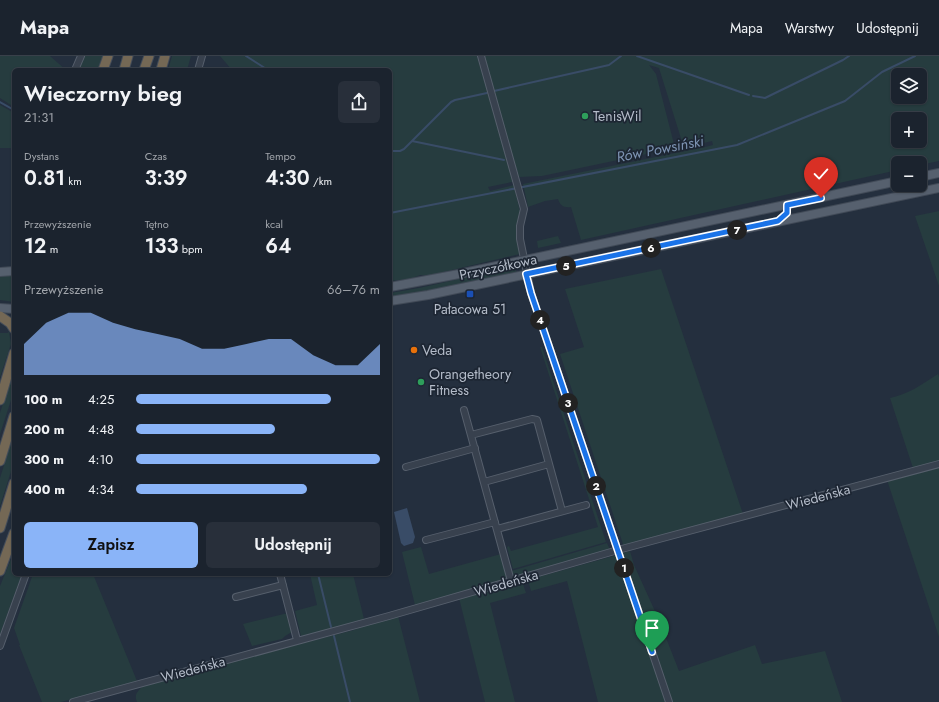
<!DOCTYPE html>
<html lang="pl">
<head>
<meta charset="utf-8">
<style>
	body { margin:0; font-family:Jost,sans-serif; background:#282f3a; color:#f1f3f6; height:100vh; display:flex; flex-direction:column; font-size:15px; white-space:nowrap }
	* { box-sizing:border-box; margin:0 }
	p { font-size:13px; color:#a0a4aa }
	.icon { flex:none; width:22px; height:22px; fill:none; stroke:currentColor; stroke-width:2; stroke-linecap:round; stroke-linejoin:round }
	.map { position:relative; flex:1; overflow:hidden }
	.details { position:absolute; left:12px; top:12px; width:380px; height:508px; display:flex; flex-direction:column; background:#1b232e; border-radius:6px; box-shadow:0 1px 3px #0004,0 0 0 1px #39404a }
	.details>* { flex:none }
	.fabs { position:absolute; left:891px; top:12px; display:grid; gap:8px }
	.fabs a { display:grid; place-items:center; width:36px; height:36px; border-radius:6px; background:#1b232e; box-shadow:0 1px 3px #0004,0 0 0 1px #39404a; font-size:20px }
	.pin { position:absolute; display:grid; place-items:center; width:34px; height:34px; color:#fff; margin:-41px -17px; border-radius:50% 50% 50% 0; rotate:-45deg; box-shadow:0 0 4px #0007 }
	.pin .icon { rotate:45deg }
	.km { position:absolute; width:20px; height:20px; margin:-10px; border-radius:50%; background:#222; color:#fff; font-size:11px; line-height:20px; text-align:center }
	.round { display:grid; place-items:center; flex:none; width:42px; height:42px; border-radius:6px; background:#282f3a }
	.summary { display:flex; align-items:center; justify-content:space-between; height:68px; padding:0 12px }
	h1 { font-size:22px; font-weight:600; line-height:30px }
	.stats { display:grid; grid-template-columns:repeat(3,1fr); gap:6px; height:68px; padding:4px 12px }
	.stats div { display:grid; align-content:center }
	.stats b { font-size:20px; font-weight:600 }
	.stats small { font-size:11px; font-weight:400 }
	.stats p { font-size:11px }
	.chart { height:112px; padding:8px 12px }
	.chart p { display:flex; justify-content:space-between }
	.chart svg { width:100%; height:72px; margin-top:4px; fill:#8ab4f8; opacity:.7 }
	.primary-button { display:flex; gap:8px; margin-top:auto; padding:8px 12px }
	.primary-button a { flex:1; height:46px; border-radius:6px; background:#8ab4f8; color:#111; font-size:16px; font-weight:600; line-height:46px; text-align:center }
	.primary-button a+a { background:#282f3a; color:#f1f3f6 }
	ul { padding:0 12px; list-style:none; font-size:13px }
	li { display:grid; grid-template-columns:64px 48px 1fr; align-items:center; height:30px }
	li i { height:10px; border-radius:5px; background:#8ab4f8 }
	header { display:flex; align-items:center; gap:24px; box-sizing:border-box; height:56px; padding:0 20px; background:#1b232e; border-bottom:1px solid #39404a }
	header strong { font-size:19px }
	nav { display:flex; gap:22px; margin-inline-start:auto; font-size:14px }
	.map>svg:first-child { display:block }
</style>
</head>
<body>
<header>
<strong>Mapa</strong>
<nav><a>Mapa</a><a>Warstwy</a><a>Udostępnij</a></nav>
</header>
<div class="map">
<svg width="939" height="646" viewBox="0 0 939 646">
	<rect width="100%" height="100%" fill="#242f3e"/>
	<path fill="#263c3f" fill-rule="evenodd" d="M0,0H50L66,14H14V51L0,42Z
		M84,0H103L97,14H78Z
		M172,0H191L187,14H168Z
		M220,0H477L513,123L512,126L488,131L490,135L514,129L521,160L517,177L520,198L431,219H420L411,223L390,225V14H232Z
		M484,0H939V105L920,109V107H898V114L581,184L571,151C563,152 560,149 558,143L545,145L528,151L523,128L705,91L713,89L712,85L684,92L659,12L649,9L656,18L675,92L542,120L519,121L494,40ZM898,19H920V41H898ZM898,63H920V85H898Z
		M0,49L14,57V92H0Z
		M939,155V230L915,160Z
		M558,180L561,187L538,192L537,185Z
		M515,210L516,216L427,235L390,241V237C432,231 473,219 515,210Z
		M661,213L743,458L624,491L560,298L584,291L565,233Z
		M14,219V246L0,244V220Z
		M9,275L11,288L0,321V277H8Z
		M540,291H542L606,486L513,513L507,491L509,490L511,495L598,471Z
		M14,312V335L0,378V357Z
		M938,318L939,321V405L913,412L890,342C909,338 921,329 938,318Z
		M14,378V406L0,450V422Z
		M939,411V581L887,424Z
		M607,487L610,494L517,521L512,517L511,515Z
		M421,491L429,518L501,498L507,522L505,524L415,549L402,496Z
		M630,495L634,509L659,564L679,615L755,589L762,608L825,595L842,646H672L622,497Z
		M14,496V518H22L0,578V530Z
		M617,499L666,646H598L567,525L531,535L529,528L531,523Z
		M33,518H93L137,625L61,646H42L19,589H20L14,572Z
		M310,518H353L364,563L351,568L301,580L295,555L317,549Z
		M519,526L523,528L526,537L490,547L515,646H485L459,542Z
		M288,557L292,576L285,580L282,583L252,590L243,568Z
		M398,560L420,646H137C134,639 137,636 142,631L228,606L354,574L367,569Z"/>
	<path fill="#394c67" d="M407,452L415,481L413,487L404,490L401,487L394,456Z"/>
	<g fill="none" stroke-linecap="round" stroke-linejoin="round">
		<path stroke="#394c67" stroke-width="2" d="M246,0L268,14
			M637,0L749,39
			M494,35L609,9L621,0
			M753,40L765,42L843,4L849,0
			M0,46L14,54
			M412,85L504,104
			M390,95H400L404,93L451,46L455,44L487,37
			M390,157L737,89L845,45L882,16L915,0
			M318,518L331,571
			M334,580L350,646"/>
		<g stroke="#565f6c" stroke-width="8">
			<path id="minor" d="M481,0L524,153L520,170V183L531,237L669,646
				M75,14L81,0
				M198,14L202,0
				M464,354L511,525
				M471,379L532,363L537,364L562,455
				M406,411L475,392
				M484,426L549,408
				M497,473L586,449
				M426,484L495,466
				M280,518L297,584
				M236,541L283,529
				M0,590L26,518
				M73,646L389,560L618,494L939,408"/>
		</g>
		<g stroke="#414a57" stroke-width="10">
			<path id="major" d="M920,121L939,117
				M0,216L14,215
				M390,231L459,218L898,125
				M390,245L428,239L939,132
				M0,252L14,253"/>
		</g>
		<g stroke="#434c59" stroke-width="11">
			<path id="highway" d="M103,14L108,0
				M124,14L128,0
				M144,14L149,0
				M161,14L165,0
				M0,260L10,267L14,273
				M0,344L14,297
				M0,405L14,360
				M0,472L14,427
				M0,515L14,477"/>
		</g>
		<use href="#minor" stroke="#38414e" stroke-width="6"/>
		<use href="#major" stroke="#56606e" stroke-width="8"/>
		<use href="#highway" stroke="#746855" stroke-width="9"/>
	</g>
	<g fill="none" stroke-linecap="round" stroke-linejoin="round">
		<g stroke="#fff" stroke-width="8">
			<path id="route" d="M652,596L531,237L526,218L778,165L787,157V149L821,142"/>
		</g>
		<use href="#route" stroke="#1a73e8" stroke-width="5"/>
	</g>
	<g fill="#2e9e5b" stroke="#1d2633" stroke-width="1.5">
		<circle cx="585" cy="60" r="4"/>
		<circle cx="421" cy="326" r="4"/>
	</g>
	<rect fill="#1a4fb4" stroke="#1d2633" stroke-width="1.5" x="466" y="234" width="8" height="8" rx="2"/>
	<circle fill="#e8710a" stroke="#1d2633" stroke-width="1.5" cx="414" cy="294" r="4"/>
	<g text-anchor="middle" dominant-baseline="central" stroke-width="3.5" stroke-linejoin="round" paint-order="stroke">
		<g font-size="14" fill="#b4bcc9" stroke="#1d2633" text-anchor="start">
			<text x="593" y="60">TenisWil</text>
			<text x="470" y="253" text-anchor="middle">Pałacowa 51</text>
			<text x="422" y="294">Veda</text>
			<text x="429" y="318">Orangetheory<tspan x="429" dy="16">Fitness</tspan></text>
		</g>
		<g font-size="14" fill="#b4bcc9" stroke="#1d2633">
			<text transform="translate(498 211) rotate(-12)">Przyczółkowa</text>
			<text transform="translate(818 441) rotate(-15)">Wiedeńska</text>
			<text transform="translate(506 527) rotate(-16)">Wiedeńska</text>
			<text transform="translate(193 613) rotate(-15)">Wiedeńska</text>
		</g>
		<g font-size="15" font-style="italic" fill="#7c92b1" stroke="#1d2633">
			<text transform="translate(660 93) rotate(-11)">Rów Powsiński</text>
		</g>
	</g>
</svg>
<div class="fabs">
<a><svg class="icon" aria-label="layers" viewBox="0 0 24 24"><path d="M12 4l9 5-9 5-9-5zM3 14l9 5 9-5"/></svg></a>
<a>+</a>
<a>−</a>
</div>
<div class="pin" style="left:652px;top:596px;background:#1e9e55"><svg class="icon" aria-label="arrive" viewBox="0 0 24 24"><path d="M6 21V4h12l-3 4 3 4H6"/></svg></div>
<div class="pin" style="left:821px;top:142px;background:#d93025"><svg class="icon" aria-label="check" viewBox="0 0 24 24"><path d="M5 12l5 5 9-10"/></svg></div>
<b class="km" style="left:624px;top:512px">1</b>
<b class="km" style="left:596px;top:430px">2</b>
<b class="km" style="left:568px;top:347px">3</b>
<b class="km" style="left:540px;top:264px">4</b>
<b class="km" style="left:566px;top:210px">5</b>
<b class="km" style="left:651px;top:192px">6</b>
<b class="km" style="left:737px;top:174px">7</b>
<section class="details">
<div class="summary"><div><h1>Wieczorny bieg</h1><p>21:31</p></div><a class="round"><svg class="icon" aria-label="share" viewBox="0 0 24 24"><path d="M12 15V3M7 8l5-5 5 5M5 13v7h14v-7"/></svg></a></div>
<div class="stats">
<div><p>Dystans</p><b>0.81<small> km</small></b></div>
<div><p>Czas</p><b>3:39</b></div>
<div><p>Tempo</p><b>4:30<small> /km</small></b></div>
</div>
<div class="stats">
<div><p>Przewyższenie</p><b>12<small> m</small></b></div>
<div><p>Tętno</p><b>133<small> bpm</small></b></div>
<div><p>kcal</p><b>64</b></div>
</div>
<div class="chart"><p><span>Przewyższenie</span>66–76 m</p>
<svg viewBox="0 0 160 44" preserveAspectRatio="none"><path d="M0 44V25L10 12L20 6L30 6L40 12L50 16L60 19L70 22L80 28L90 28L100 25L110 22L120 22L130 32L140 38L150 38L160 25V44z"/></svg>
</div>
<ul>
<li><b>100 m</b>4:25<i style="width:80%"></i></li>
<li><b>200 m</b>4:48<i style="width:57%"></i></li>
<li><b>300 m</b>4:10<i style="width:100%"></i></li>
<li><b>400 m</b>4:34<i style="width:70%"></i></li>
</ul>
<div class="primary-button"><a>Zapisz</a><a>Udostępnij</a></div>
</section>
</div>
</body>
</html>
